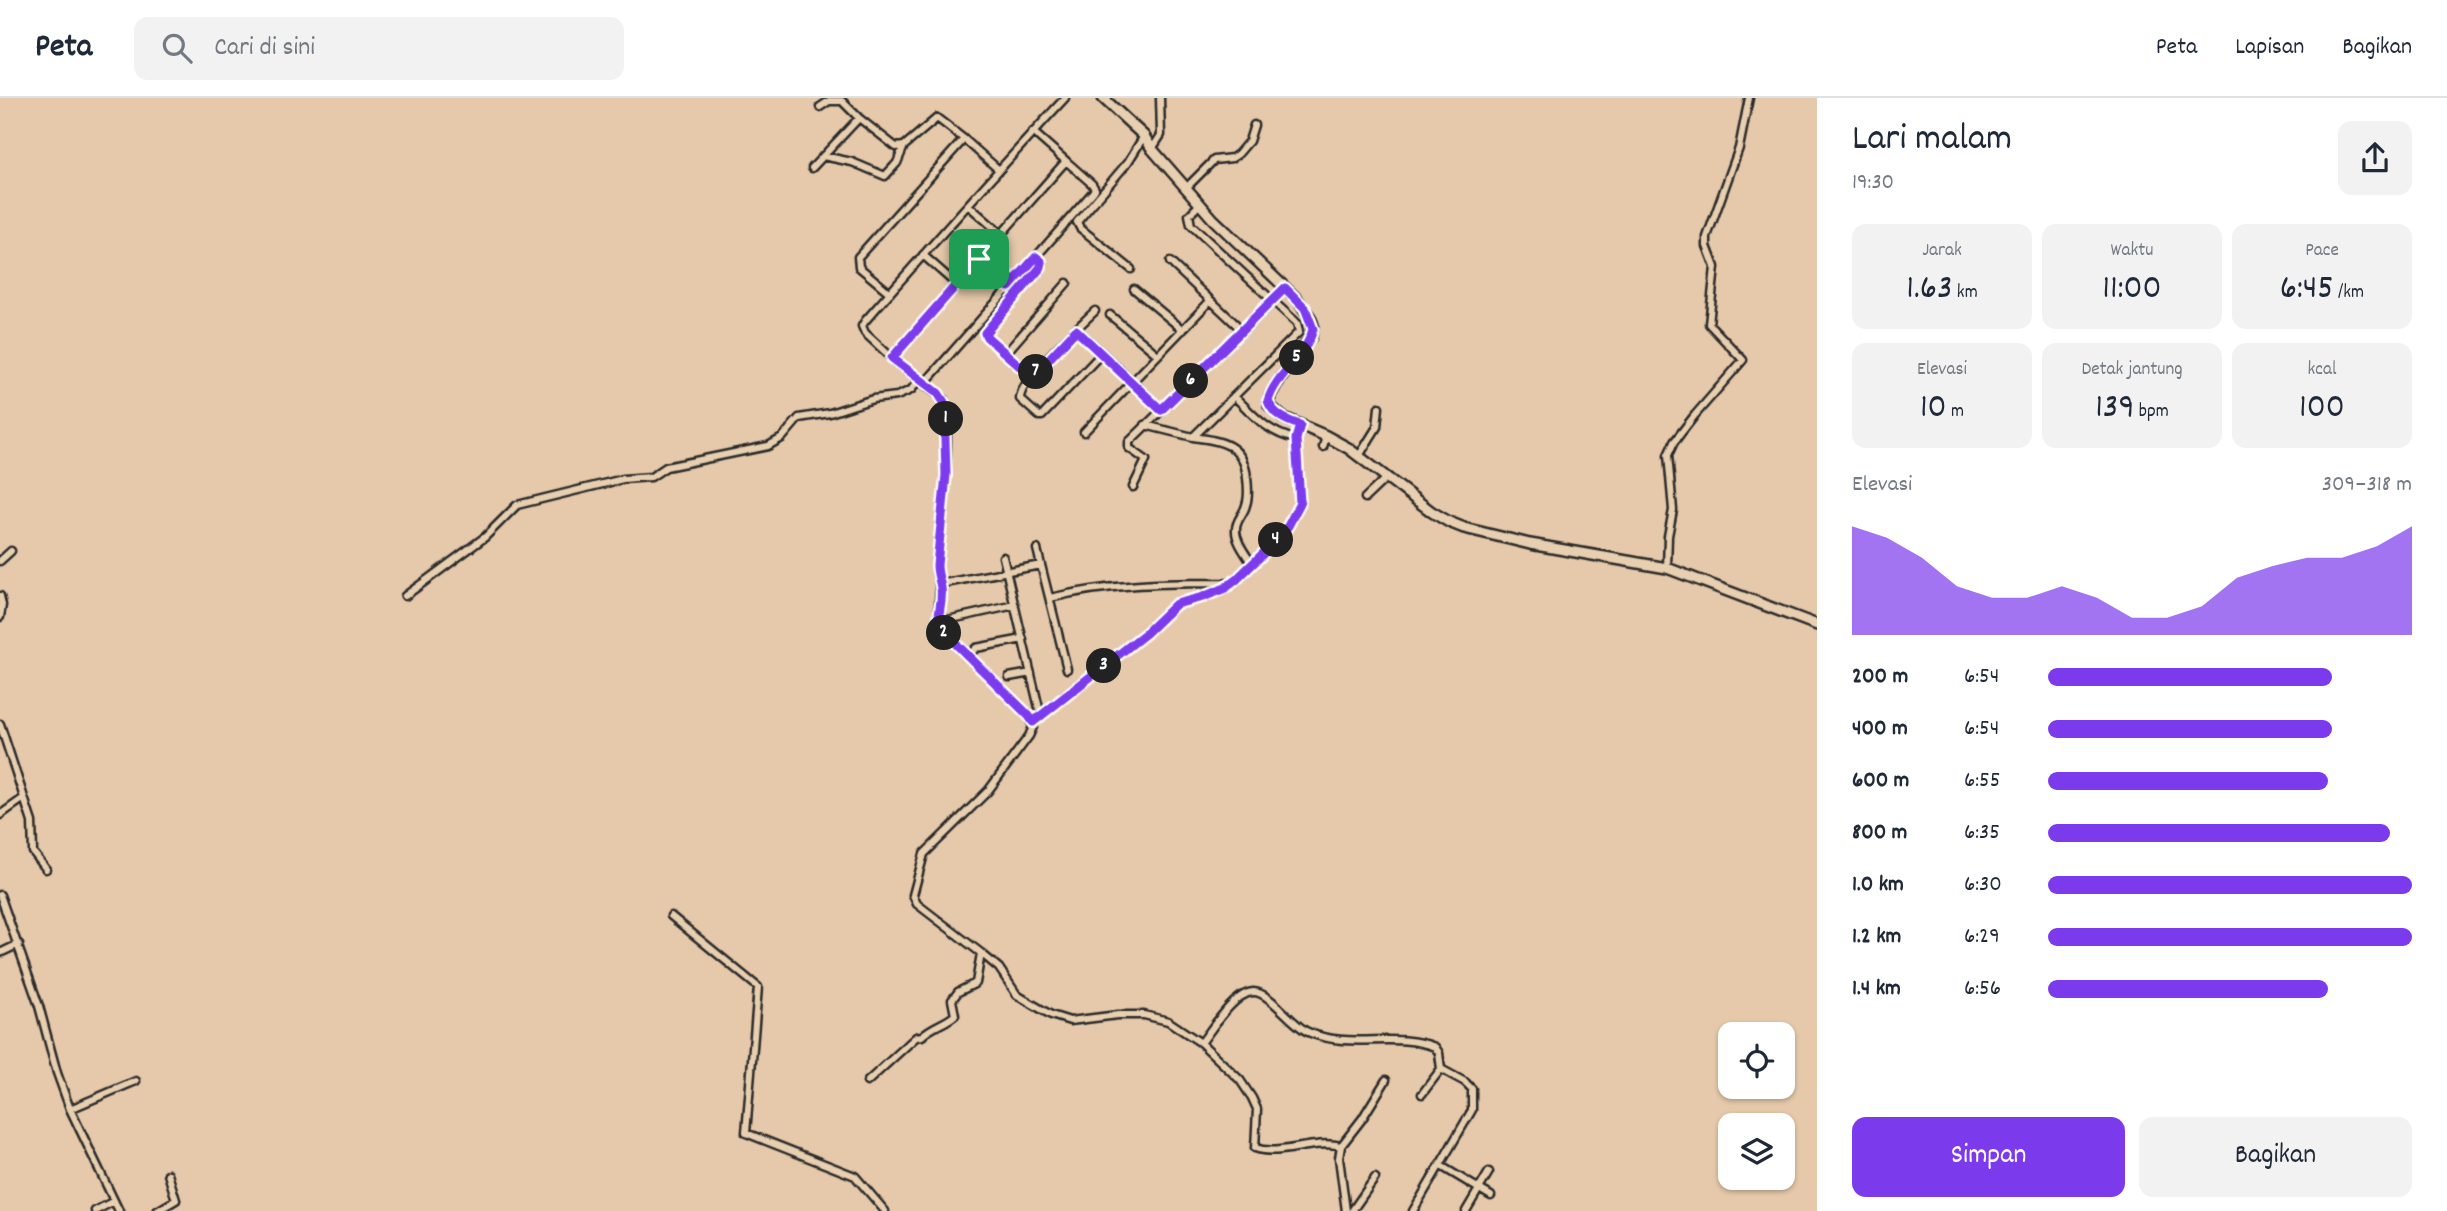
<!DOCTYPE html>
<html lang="id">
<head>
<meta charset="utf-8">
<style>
	body { margin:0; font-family:Dekko,sans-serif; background:#f2f2f3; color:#1f2937; height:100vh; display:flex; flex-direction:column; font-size:26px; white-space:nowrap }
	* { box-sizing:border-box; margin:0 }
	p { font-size:23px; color:#747a83 }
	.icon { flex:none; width:38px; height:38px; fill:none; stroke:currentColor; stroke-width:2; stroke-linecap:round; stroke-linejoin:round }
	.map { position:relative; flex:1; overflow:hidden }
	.drawer { display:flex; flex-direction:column; background:#fff; width:630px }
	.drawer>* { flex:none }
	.buttons { position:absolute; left:1718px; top:924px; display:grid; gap:14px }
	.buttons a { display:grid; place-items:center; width:77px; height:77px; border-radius:14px; background:#fff; box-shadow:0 2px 5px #0004; font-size:35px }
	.pin { position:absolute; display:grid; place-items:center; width:60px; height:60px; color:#fff; margin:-30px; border-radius:14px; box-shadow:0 4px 10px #0006 }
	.km { position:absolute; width:35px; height:35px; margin:-18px; border-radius:50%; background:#222; color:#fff; font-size:19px; line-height:35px; text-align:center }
	.round { display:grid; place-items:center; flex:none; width:74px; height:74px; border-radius:14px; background:#f2f2f3 }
	.headline { display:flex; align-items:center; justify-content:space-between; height:119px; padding:0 35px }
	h1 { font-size:38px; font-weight:600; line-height:52px }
	.metrics { display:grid; grid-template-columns:repeat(3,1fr); gap:10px; height:119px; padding:7px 35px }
	.metrics div { display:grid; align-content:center; border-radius:14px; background:#f2f2f3; text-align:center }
	.metrics b { font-size:35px; font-weight:600 }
	.metrics small { font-size:19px; font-weight:400 }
	.metrics p { font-size:19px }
	.chart { height:196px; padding:14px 35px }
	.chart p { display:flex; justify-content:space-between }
	.chart svg { width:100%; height:126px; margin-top:7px; fill:#7c3aed; opacity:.7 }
	.primary-button { display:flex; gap:14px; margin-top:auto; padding:14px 35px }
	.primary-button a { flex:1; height:80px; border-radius:14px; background:#7c3aed; color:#fff; font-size:28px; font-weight:600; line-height:80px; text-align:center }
	.primary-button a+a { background:#f2f2f3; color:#1f2937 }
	ul { padding:0 35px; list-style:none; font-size:23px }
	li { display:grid; grid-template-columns:112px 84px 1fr; align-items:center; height:52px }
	li i { height:18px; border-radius:9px; background:#7c3aed }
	header { display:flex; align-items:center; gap:42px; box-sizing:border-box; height:98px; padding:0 35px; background:#fff; border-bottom:2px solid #e0e1e3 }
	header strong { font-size:33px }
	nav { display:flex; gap:38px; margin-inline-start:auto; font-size:24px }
	.search { width:490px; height:63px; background:#f2f2f3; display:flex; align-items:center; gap:18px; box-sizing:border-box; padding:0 24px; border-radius:14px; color:#747a83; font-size:26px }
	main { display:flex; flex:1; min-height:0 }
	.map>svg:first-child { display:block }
</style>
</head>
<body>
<header>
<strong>Peta</strong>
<div class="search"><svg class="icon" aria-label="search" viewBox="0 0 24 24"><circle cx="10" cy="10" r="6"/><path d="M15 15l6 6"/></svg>Cari di sini</div>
<nav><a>Peta</a><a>Lapisan</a><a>Bagikan</a></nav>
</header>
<main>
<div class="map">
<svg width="1817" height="1113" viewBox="0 0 1817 1113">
	<rect width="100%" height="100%" fill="#e6c9aa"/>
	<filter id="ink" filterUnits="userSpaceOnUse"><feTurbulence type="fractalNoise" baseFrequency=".0143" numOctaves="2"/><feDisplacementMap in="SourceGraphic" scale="14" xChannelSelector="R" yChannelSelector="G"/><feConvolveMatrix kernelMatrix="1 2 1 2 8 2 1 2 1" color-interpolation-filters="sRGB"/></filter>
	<g filter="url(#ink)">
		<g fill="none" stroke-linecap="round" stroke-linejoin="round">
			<g stroke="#2b2b2b" stroke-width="11">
				<path id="street" d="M820,9L829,3H842L859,20
					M1033,34L1066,63L892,260L865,235L862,228L865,223C931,148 997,73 1065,0
					M964,41L999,72
					M1152,51L1161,37L1160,0
					M823,58L852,64L885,78L897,65L904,48
					M812,70L859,20L896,49L904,48L937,20L964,41L858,159L859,169L890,195
					M1186,90L1214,62L1232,60L1238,56L1249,43L1254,27
					M968,107L1001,136
					M923,157L956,186
					M979,161L1009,189
					M1170,164L1242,232
					M1131,171L1080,130L1077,124L1128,64L1144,38
					M1134,191L1183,232
					M1110,217L1158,257
					M1076,231L1095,213
					M1006,255L1067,185
					M1102,255L1042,318H1039L1020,301C1020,283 1063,245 1076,231C1105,258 1134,284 1161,312
					M892,260L924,286L1093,94L1095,91L1092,86L1066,63
					M1032,279L987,239L985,235L1041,169V163L1036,158
					M1145,327L1193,339L1299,234L1297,225L1273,203L1285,190
					M1084,334L1210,203
					M1193,339C1222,343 1244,346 1247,380C1248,388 1249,399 1246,407C1244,416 1236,422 1236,431C1235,443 1246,456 1252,466
					M1323,349L1326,338
					M1359,358L1377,329L1379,309
					M1133,389L1146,362L1129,350V344L1273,203L1191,127L1189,117L1200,106
					M1365,400L1387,379
					M1037,451L1067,571
					M1003,459L1039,610
					M0,463L11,453
					M1667,470L1668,438L1673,412L1668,357L1674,344L1695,317L1743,262L1709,226L1715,169L1707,148V139L1739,50L1749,0
					M940,486L1041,467
					M0,498L2,507L0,519
					M405,498L485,439L517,407L623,381L651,379L666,369L768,348L782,340L799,320L830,315L873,301L897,298L911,292L919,282
					M1050,500C1110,485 1170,485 1232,485
					M938,524L1015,507
					M968,558L976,550L1023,541
					M1009,579L1031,575
					M1033,624L1146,535L1176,506L1203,499L1225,490L1236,482L1275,444L1288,428L1300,406L1296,341C1269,336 1253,317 1234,298
					M0,626L32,724L33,754L46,771
					M0,717L24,700
					M0,797L39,908L57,975L70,1011L119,1113
					M671,818L758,889L746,1035L855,1078L885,1113
					M0,855L19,846
					M981,855L999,870L1017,897L1051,917L1070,923L1118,917H1144L1168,923L1201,945L1240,982L1252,1000L1257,1011L1255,1050C1280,1059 1313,1041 1341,1048L1339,1060L1346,1113
					M1201,945C1212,931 1234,895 1253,894C1269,893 1292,927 1308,934C1349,952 1394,933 1435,949L1439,955L1441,971L1465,984L1472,991V1012L1413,1113
					M867,984L916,939L922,938C932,928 945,926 955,917L952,902L958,894L976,885L981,855L917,806L913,797L924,756L988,693L1029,638L1033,629L1029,618L948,538C930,518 945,501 937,476C939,418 953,359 944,301L924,286
					M1422,996L1441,971
					M70,1011L136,983
					M1341,1048L1362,1021L1386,982
					M1441,1068L1491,1098
					M95,1113L114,1103
					M157,1113L176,1102L168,1076
					M1352,1113L1375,1080
					M1466,1113L1489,1074"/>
			</g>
			<g stroke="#2b2b2b" stroke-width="14">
				<path id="secondary" d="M1103,0L1144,38L1152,51L1213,121L1297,201L1310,219L1313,227L1311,239L1276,287L1270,298L1269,307L1282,319L1326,338L1348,350L1432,414L1449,424L1464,430L1530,446L1667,470L1817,527"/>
			</g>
			<use href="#street" stroke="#e7cfb0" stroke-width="6"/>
			<use href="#secondary" stroke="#e7cfb0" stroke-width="9"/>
		</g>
	</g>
	<g fill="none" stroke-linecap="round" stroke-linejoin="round" filter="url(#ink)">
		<g stroke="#fff" stroke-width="14">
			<path id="route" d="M1036,159L1041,163V169L985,235L987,239L1032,279L1076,232L1161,312L1285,190L1305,210L1313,231C1306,260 1276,275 1268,303C1273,317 1287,323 1300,327L1296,341L1300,405L1288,428L1275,444L1236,482L1225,490L1203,499L1176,506L1146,535L1033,624L1029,618L948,538C931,518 944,511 941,490C940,482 937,476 937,467L946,377L944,304L938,295L892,260L979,161L1009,189Z"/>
		</g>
		<use href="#route" stroke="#7c3aed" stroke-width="9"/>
	</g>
</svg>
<div class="buttons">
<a><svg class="icon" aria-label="locate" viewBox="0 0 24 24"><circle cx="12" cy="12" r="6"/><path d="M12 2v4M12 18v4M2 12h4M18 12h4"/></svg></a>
<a><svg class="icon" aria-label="layers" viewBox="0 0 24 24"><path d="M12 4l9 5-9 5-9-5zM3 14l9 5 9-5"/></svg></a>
</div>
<div class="pin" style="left:979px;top:161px;background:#1e9e55"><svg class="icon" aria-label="arrive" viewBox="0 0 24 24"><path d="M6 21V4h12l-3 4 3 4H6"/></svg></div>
<b class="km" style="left:946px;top:321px">1</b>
<b class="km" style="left:944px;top:535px">2</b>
<b class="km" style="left:1104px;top:568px">3</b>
<b class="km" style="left:1276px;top:442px">4</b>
<b class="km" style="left:1297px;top:260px">5</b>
<b class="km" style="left:1191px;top:283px">6</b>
<b class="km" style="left:1036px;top:274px">7</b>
</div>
<section class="drawer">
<div class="headline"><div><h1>Lari malam</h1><p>19:30</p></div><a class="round"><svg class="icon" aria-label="share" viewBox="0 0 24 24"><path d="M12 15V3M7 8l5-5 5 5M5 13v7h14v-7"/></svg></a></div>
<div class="metrics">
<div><p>Jarak</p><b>1.63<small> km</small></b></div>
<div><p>Waktu</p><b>11:00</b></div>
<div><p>Pace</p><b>6:45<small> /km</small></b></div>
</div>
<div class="metrics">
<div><p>Elevasi</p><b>10<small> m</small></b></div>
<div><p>Detak jantung</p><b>139<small> bpm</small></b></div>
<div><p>kcal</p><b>100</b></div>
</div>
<div class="chart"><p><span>Elevasi</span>309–318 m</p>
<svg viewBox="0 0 160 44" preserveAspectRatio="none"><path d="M0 44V6L10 10L20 17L30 27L40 31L50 31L60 27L70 31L80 38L90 38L100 34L110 24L120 20L130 17L140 17L150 13L160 6V44z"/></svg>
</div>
<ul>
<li><b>200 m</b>6:54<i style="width:78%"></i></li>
<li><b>400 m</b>6:54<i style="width:78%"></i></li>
<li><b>600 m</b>6:55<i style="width:77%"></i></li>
<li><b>800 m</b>6:35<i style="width:94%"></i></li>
<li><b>1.0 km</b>6:30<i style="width:100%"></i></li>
<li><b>1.2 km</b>6:29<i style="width:100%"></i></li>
<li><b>1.4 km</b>6:56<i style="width:77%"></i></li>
</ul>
<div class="primary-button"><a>Simpan</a><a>Bagikan</a></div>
</section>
</main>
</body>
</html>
